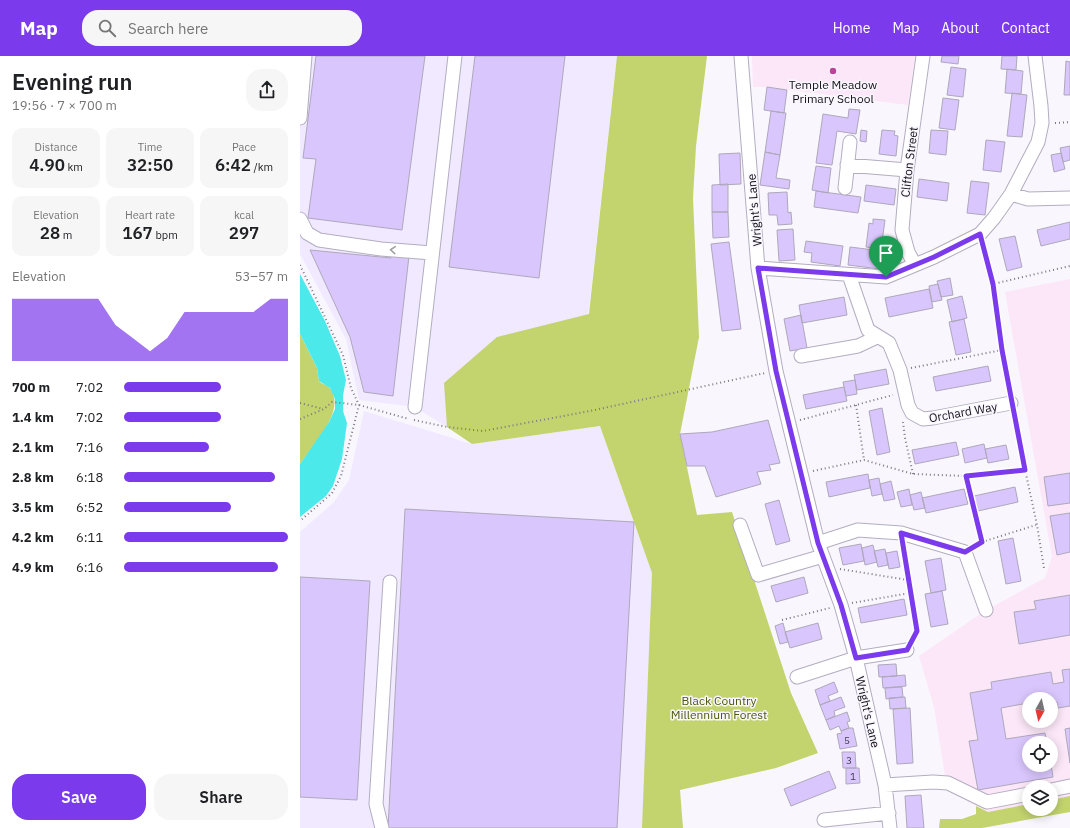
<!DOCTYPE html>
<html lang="en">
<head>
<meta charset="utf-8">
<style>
	body { margin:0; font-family:"IBM Plex Sans",sans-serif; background:#f6f6f6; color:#202124; height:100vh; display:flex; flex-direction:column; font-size:15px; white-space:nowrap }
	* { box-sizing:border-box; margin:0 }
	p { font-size:13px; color:#757577 }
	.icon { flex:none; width:22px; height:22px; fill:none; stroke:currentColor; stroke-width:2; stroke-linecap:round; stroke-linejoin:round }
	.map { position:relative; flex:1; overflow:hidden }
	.panel { display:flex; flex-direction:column; background:#fff; width:300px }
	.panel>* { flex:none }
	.needle { width:26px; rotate:188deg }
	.fabs { position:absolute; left:722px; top:636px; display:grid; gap:8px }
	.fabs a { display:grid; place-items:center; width:36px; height:36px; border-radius:50%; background:#fff; box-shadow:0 2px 10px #0003; font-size:20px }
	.pin { position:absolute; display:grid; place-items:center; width:34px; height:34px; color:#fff; margin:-41px -17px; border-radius:50% 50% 50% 0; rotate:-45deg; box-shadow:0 0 4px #0007 }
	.pin .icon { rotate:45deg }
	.round { display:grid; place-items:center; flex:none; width:42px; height:42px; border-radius:16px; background:#f6f6f6 }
	.headline { display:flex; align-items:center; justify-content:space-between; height:68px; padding:0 12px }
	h1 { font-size:22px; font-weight:600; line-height:30px }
	.stats { display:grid; grid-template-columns:repeat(3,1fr); gap:6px; height:68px; padding:4px 12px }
	.stats div { display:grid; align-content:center; border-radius:10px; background:#f6f6f6; text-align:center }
	.stats b { font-size:17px; font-weight:600 }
	.stats small { font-size:11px; font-weight:400 }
	.stats p { font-size:11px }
	.chart { height:112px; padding:8px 12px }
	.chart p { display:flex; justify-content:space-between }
	.chart svg { width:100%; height:72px; margin-top:4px; fill:#7c3aed; opacity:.7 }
	.button { display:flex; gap:8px; margin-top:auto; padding:8px 12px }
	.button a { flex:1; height:46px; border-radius:16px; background:#7c3aed; color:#fff; font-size:16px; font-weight:600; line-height:46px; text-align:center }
	.button a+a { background:#f6f6f6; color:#202124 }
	ul { padding:0 12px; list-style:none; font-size:13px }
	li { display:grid; grid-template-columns:64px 48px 1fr; align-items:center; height:30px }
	li i { height:10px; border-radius:5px; background:#7c3aed }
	header { display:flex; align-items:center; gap:24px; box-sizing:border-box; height:56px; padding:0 20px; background:#7c3aed; color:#fff }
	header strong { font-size:19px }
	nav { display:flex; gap:22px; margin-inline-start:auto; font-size:14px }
	.search { width:280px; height:36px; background:#f6f6f6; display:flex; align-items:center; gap:10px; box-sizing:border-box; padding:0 14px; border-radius:16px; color:#757577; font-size:15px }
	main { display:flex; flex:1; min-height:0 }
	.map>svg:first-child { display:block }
</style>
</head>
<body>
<header>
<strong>Map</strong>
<div class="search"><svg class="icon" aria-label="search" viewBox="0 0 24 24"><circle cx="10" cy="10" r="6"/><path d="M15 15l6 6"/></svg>Search here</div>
<nav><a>Home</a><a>Map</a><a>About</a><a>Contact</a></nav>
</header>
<main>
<section class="panel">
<div class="headline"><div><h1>Evening run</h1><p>19:56 · 7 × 700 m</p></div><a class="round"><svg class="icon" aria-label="share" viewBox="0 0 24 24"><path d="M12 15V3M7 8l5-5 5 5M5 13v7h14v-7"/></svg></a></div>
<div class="stats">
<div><p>Distance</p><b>4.90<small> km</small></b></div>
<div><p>Time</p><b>32:50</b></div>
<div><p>Pace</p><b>6:42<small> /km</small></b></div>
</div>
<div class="stats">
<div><p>Elevation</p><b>28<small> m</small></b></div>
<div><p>Heart rate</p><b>167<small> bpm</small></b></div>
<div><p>kcal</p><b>297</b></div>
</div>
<div class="chart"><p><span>Elevation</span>53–57 m</p>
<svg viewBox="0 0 160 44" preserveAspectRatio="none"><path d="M0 44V6L10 6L20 6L30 6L40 6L50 6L60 22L70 30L80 38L90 30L100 14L110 14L120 14L130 14L140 14L150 6L160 6V44z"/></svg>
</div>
<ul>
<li><b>700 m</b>7:02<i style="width:59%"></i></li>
<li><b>1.4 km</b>7:02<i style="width:59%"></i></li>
<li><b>2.1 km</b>7:16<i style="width:52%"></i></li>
<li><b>2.8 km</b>6:18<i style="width:92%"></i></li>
<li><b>3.5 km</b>6:52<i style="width:65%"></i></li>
<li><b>4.2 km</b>6:11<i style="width:100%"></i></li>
<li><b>4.9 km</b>6:16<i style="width:94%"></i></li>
</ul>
<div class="button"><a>Save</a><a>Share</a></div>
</section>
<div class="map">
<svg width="770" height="772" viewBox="0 0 770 772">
	<rect width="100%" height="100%" fill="#f9f6fe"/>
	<path fill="#f0e9ff" d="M0,0H317L280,334L184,359L147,371L115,351L59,344L46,283L0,198Z
		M64,355L172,388L300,370L352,517L383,772H0V476L34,446L49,424Z"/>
	<path fill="#fbe7f7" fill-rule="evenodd" d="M452,0H615L608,49L467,31H453Z
		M770,223V741L751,745V731H729V749L688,756L654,738L648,727L645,719L634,651L619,600L686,554L745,522L752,501L705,236ZM729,643H751V665H729ZM729,687H751V709H729Z"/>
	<path fill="#c3d46f" d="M317,0H407L396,90L393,142L399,281L380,378L397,459L432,456L491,637L518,697L476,712L380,734L383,772H342L352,517L300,370L172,388L147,371L144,327L197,281L289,258Z
		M0,278L17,312L19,325C22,329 28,328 31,334C45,356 13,389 0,408Z
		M770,740V756L682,772H639L640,763H662L676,758V750L688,756L729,748V753H751V744Z"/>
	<path fill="#4ce9eb" d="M0,218L25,265L40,300L46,324L43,339V355L47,367L42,403L33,430L26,440L0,461V408L29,366L35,353V343L30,332L19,325L17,312L0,278Z"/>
	<path fill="#d9c6fc" stroke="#aea8bb" d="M16,0H125L102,174L8,162L16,103L3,102Z
		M175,0H265L239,222L149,211Z
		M642,0H659L658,8L641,6Z
		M702,0H717L716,14L701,13Z
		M766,5L770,6V39H764Z
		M651,11L666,13L663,41L647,39Z
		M707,13L723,15L721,38L705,37Z
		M467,31L487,34L484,57L464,54Z
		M712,37L727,39L722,81L707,80Z
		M643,42L659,44L655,74L639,72Z
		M549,53L560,54L556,78L537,75L532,109L516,107L523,58L548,62Z
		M471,55L486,57L480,99L465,96Z
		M561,74L567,75L566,86L560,85Z
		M582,74L595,75L594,79L598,80L596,100L579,98Z
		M631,74L648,75L646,99L629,97Z
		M686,84L705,86L701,116L683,114Z
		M770,90V104L763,106L760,92Z
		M465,96L480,99L476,122L490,124L489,133L460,129Z
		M440,97L441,128L420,129L419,98Z
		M761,97L765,113L754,116L751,99Z
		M516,110L531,112L528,137L512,134Z
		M619,123L649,127L647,145L617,141Z
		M671,125L689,127L685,159L667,157Z
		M428,128V156H412V129Z
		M566,129L596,133L594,149L564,145Z
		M516,135L561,141L558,157L514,151Z
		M487,136L488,157L491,156L492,168L478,169L477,159H469L468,137Z
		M412,156H428L429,181L413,182Z
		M573,163L585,164L581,193L566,191L569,167L573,168Z
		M770,166V183L741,190L737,174Z
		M493,173L495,204L479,205L477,174Z
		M715,180L722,211L707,215L699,183Z
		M506,185L543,190L540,210L511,206L512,197L504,196Z
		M429,186L441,273L422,275L411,188Z
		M550,191L590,196L588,214L548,209Z
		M10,194L91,202V198L109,200L93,340L64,336L50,281Z
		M650,222L653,239L641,241L637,225Z
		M638,228L642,244L632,246L629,230Z
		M629,233L633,252L589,261L585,242Z
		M662,240L667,262L652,266L647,244Z
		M544,241L547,259L502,267L499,249Z
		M501,259L507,292L490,295L484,263Z
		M664,263L671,296L656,299L649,266Z
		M688,310L691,325L636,335L633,321Z
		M586,313L589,328L557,334L554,319Z
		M555,324L557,338L546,340L543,326Z
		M544,331L547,345L506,353L503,339Z
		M582,352L590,396L577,399L569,355Z
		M468,364L480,407L469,409L471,414L457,416L461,428L416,441L405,410H387L380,378L412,376Z
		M656,386L659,399L615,408L612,394Z
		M684,388L687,402L665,407L662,393Z
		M706,389L709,403L688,407L685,393Z
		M770,417V447L748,450L744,421Z
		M568,418L570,432L529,441L526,426Z
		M579,422L582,438L572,440L569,424Z
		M591,425L595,443L584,445L580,428Z
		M715,431L718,446L678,455L674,440Z
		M609,433L612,449L601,451L597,436Z
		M664,433L668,448L626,457L622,442Z
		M621,436L625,452L614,454L610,439Z
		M479,444L490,485L476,489L465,448Z
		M105,453L334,466L317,772H88Z
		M770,457V496L757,499L750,460Z
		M713,482L721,525L706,528L698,485Z
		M561,488L564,505L543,509L539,492Z
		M573,489L577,506L565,509L562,492Z
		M585,493L588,509L578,511L574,495Z
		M597,495L600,511L589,513L586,497Z
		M641,502L646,534L631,537L625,505Z
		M0,521L70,525L57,744L0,741Z
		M504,521L508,537L476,546L471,530Z
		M642,535L648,568L631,571L625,538Z
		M770,539V579L719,588L714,556L736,553L734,545Z
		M604,543L607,559L561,567L558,552Z
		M483,567L488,586L480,588L475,570Z
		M518,567L522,583L490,592L485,576Z
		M596,608L597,620L579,621L578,609Z
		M770,613V650L758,652L757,646L751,647V643H729V655L728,647L701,652L706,683L745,677L747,687H729V709H751L753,721L678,734L669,685L678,684L670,637L692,633L691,626L751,616L753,628L764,626L762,614Z
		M605,619L606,630L583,632L582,621Z
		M534,626L538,636L528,640L530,645L520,649L515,634Z
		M602,631L603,641L586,643L585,632Z
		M541,641L545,651L534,655L535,660L526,664L520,649Z
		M605,641L606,652L590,653L589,642Z
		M610,652L613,707L597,708L593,653Z
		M547,656L550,665L547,666L549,672L541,675L539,670L530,674L526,664Z
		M549,672H553L557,690L540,693L537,678L542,677L541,675Z
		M770,672V707L765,673Z
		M542,696H555L556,712H543Z
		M546,712H559L560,727L546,728Z
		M529,715L536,732L491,750L484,733Z
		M621,739L624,772H607L605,740Z"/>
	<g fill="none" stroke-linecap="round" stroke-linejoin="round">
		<g stroke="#b3adc0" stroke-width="15">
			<path id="minor" d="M441,0L458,212L476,315L518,487L541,549L556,602L585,729L590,772
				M0,62L5,0
				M547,109L607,114
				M545,132L550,86
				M711,138L728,143L770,142
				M0,163L7,177L19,184L81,193L132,197
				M615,209L608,196L602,174L607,114L623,0
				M458,212L586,221L634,201L680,178L694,162L711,138L738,86L742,67L741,50L735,0
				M549,219L568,274L589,287L600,314L608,349L612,357L623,363L633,362L711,347
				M501,300L558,290L577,281
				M115,351L155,0
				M440,469L458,519L523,500
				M518,487L558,474L601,477L665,496L686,554
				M497,621L556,602L607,594
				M585,729L633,726L648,727L687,746L729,738
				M751,734L770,730
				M524,764L589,757
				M82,772L76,748L90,526"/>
		</g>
		<path stroke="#7c7981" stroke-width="2" stroke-dasharray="1 3" stroke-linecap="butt" d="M755,67L770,66
			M683,191L693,228L770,210
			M0,209L43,299L51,332L59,349L41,420L32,437L0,465
			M693,228L709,336
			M611,312L702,294
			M0,347L23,353
			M556,349L564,404
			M713,358L737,469L744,512
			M0,363L24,353L32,346L59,349L109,363
			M114,364L147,371L183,375L290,355L465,317
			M500,364L593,339
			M603,366L605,382L613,418
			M513,415L564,404L613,418L666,420L725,414
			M666,421L682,486
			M675,490L682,486L736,469
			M603,491L617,575L612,584
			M540,513L608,524
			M552,547L610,537
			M482,564L530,552"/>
		<use href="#minor" stroke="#fff" stroke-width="13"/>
	</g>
	<defs><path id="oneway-chevron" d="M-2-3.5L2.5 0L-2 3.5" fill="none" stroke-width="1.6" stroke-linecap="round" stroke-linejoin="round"/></defs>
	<use stroke="#a1a0a3" href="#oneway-chevron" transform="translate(93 194) rotate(-175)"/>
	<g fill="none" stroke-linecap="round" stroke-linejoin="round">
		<g stroke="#fff" stroke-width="8">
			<path id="route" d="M680,178L693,228L702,294L725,414L666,420L682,486L665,496L601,477L617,575L607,594L556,602L541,549L518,487L476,315L458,212L586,221L634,201Z"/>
		</g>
		<use href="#route" stroke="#7c3aed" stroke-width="5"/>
	</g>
	<circle fill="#bc4498" stroke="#f9f6fe" stroke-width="1.5" cx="533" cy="15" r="4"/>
	<g text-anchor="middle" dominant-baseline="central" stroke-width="3" stroke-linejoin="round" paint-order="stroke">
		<g font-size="10" fill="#453e51">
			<text x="547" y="684">5</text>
			<text x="549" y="704">3</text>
			<text x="553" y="720">1</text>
		</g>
		<g font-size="12" fill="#141118" stroke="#f9f6fe">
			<text x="533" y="28">Temple Meadow<tspan x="533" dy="14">Primary School</tspan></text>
		</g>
		<g font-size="12" fill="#141118" stroke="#f9f6fe">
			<text transform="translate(609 106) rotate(-83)">Clifton Street</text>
			<text transform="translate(454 154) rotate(-95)">Wright's Lane</text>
			<text transform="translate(663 356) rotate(-10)">Orchard Way</text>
			<text transform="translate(568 656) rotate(77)">Wright's Lane</text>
		</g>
		<g font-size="12" fill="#4e580c" stroke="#f9f6fe">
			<text x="419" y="644">Black Country<tspan x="419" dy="14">Millennium Forest</tspan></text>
		</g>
	</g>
</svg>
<div class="fabs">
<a><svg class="needle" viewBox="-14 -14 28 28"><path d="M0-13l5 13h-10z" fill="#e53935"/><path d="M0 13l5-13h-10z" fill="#757577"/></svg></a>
<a><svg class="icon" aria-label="locate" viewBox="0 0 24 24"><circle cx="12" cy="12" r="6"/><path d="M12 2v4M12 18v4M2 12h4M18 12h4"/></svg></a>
<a><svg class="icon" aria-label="layers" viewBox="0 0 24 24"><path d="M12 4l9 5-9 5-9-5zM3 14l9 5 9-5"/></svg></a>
</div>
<div class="pin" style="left:586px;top:221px;background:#1e9e55"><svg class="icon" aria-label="arrive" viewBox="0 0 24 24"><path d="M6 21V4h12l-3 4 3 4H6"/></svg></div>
</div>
</main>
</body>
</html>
